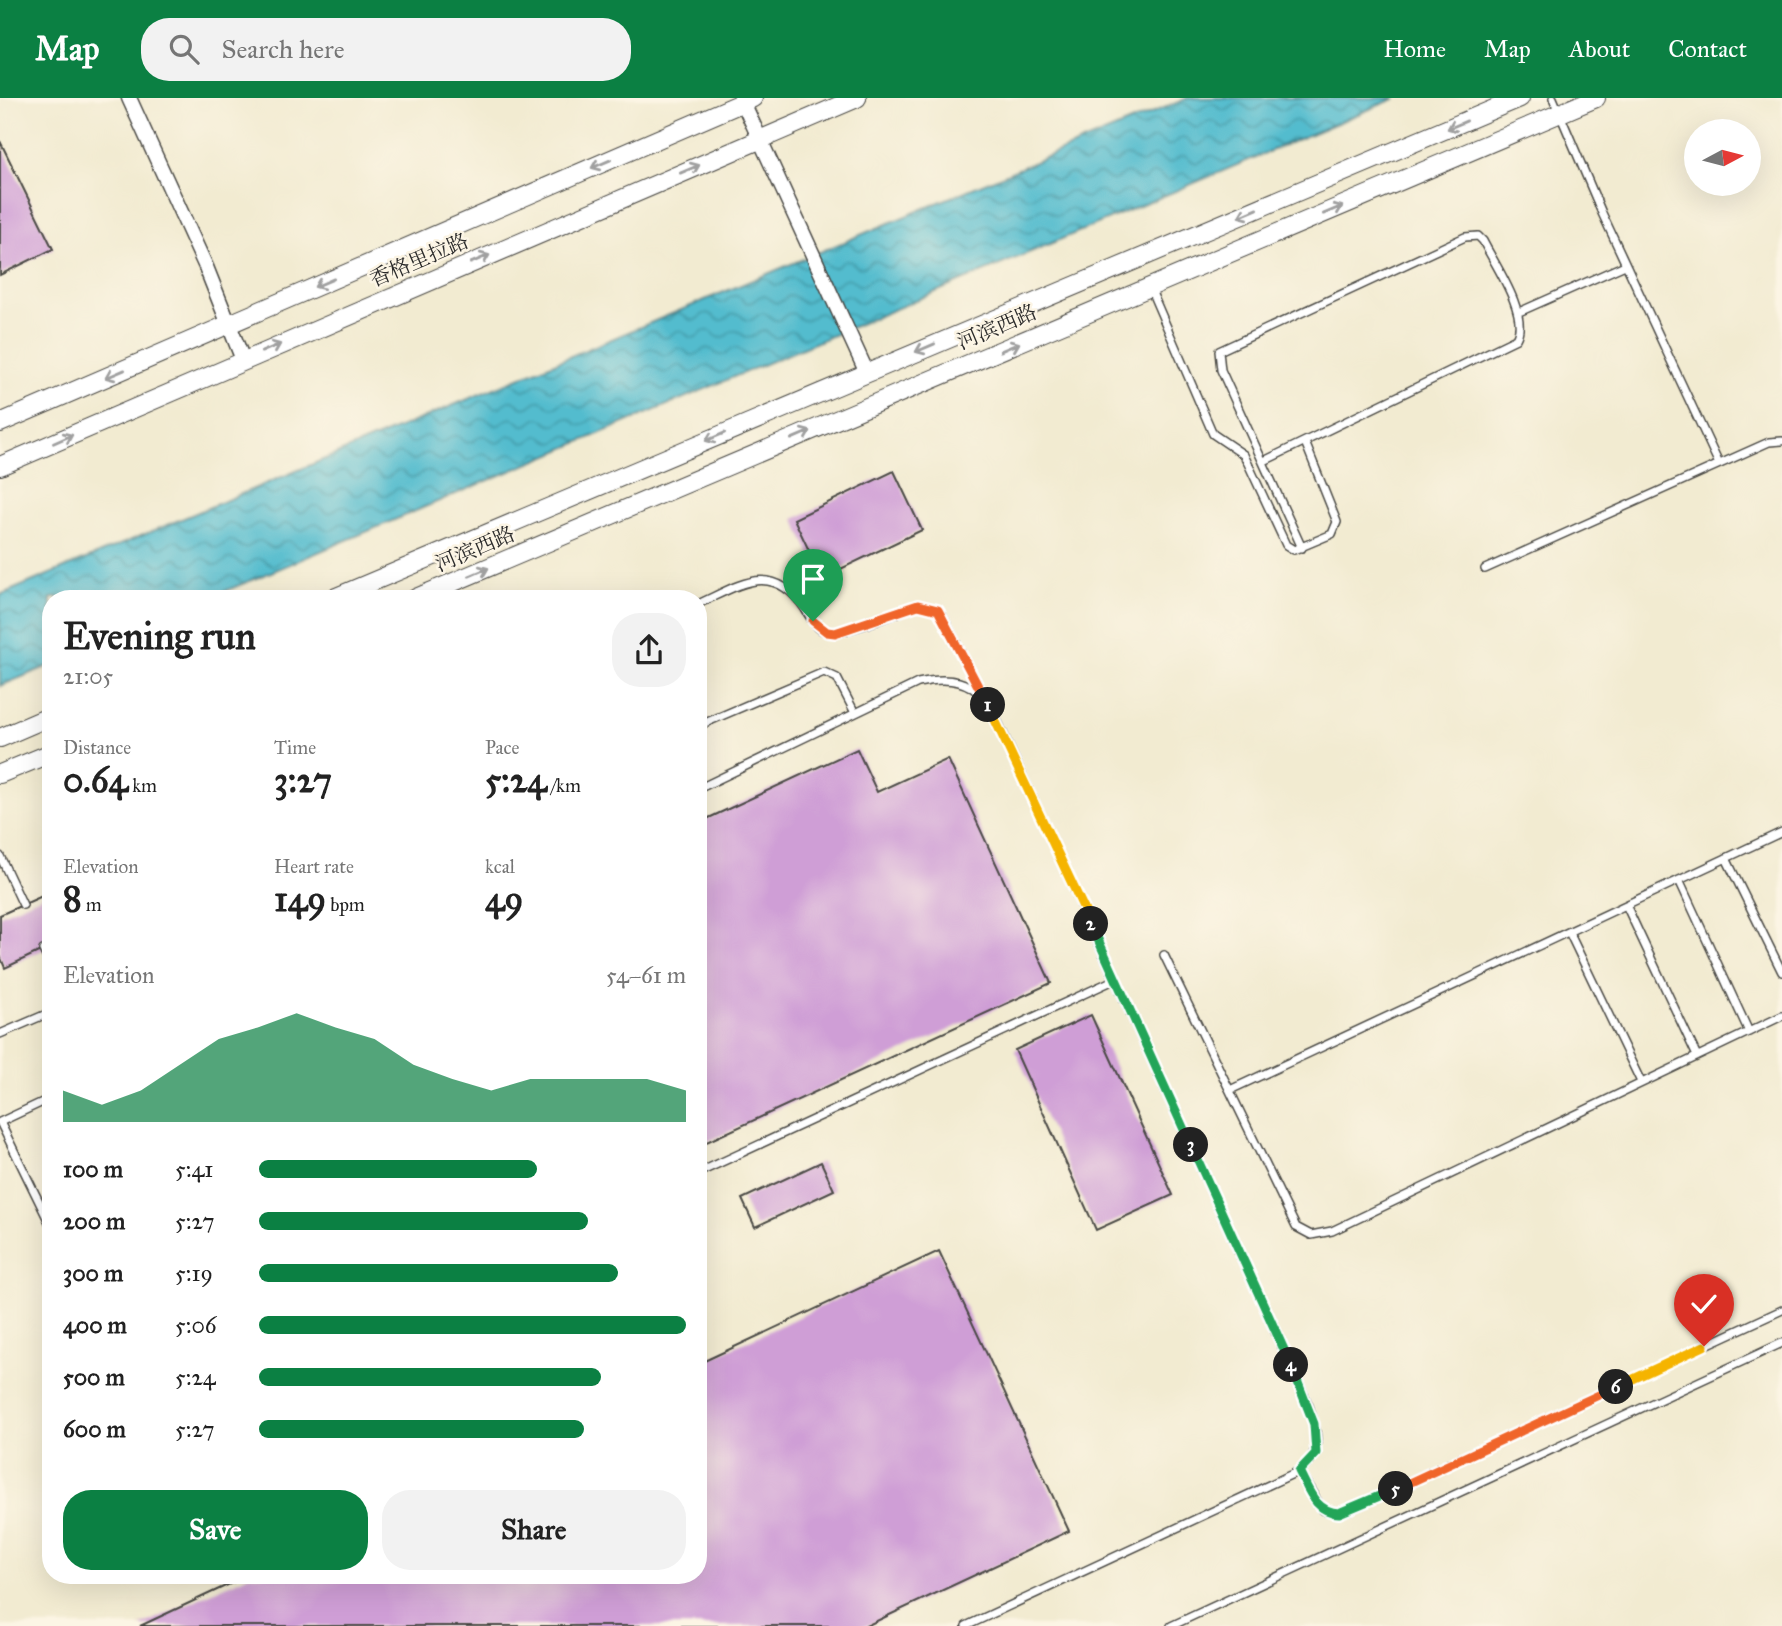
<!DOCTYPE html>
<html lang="en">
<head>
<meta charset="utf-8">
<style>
	body { margin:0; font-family:"IM FELL Great Primer","Noto Serif SC",serif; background:#f2f2f2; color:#222; height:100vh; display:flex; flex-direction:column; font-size:26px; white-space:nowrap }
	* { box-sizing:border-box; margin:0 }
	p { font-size:23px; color:#767676 }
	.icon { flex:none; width:38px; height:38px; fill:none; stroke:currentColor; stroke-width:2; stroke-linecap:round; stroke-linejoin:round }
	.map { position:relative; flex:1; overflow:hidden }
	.panel { position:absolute; left:42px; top:492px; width:665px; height:994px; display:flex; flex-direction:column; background:#fff; border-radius:28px; box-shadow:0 7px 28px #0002 }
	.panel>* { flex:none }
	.needle { width:46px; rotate:83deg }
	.controls { position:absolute; left:1684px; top:21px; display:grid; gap:14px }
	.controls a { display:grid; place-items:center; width:77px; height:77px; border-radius:50%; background:#fff; box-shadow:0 7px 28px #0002; font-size:35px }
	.pin { position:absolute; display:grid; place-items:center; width:60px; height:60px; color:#fff; margin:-72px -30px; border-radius:50% 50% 50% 0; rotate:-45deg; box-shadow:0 0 7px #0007 }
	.pin .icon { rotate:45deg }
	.km { position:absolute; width:35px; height:35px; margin:-18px; border-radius:50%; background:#222; color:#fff; font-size:19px; line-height:35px; text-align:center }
	.round { display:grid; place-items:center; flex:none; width:74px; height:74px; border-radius:28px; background:#f2f2f2 }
	.headline { display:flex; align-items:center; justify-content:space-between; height:119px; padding:0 21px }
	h1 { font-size:38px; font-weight:700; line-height:52px }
	.stats { display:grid; grid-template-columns:repeat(3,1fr); gap:10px; height:119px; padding:7px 21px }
	.stats div { display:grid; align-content:center }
	.stats b { font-size:35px; font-weight:700 }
	.stats small { font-size:19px; font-weight:400 }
	.stats p { font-size:19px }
	.chart { height:196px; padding:14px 21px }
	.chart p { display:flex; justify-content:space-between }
	.chart svg { width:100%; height:126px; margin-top:7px; fill:#0b8043; opacity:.7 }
	.action { display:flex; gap:14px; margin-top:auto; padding:14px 21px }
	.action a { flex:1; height:80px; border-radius:28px; background:#0b8043; color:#fff; font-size:28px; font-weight:700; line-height:80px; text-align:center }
	.action a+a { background:#f2f2f2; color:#222 }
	ul { padding:0 21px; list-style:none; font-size:23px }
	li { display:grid; grid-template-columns:112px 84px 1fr; align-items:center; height:52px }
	li i { height:18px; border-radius:9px; background:#0b8043 }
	header { display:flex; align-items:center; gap:42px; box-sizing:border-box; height:98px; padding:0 35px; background:#0b8043; color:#fff }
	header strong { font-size:33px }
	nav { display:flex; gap:38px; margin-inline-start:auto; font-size:24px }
	.search { width:490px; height:63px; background:#f2f2f2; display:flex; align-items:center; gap:18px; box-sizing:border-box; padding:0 24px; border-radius:28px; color:#767676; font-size:26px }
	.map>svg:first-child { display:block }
</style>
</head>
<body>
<header>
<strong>Map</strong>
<div class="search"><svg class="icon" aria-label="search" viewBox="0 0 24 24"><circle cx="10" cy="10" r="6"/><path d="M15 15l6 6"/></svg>Search here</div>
<nav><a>Home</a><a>Map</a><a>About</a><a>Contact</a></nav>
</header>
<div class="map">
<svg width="1782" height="1528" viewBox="0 0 1782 1528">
	<defs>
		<pattern id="water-waves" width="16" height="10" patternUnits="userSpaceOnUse" patternTransform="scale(1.75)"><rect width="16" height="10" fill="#52bcce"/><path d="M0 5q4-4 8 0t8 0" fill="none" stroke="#4499a7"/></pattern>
	</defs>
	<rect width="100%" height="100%" fill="#fcf5e5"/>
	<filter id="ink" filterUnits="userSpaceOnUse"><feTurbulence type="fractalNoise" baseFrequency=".0143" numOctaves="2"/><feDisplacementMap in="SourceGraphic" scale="14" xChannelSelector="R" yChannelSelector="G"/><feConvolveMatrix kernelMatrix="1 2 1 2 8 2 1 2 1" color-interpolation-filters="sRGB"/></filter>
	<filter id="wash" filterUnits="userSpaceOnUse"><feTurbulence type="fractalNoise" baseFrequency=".00686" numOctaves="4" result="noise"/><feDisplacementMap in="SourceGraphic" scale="28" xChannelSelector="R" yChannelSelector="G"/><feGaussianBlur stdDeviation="1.57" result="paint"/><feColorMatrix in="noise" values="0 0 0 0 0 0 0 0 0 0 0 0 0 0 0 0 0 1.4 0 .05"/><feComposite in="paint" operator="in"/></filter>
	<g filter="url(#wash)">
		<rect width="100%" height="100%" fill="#f2ebd1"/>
		<path fill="url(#water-waves)" stroke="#3e747c" stroke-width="2" d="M1188,0H1396L209,500H51V567L0,588V497Z"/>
		<g id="blocks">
			<path fill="#cf9ed6" d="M0,43L53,151L0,177Z
				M894,373L922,432L822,480L794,421Z
				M857,651L877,694L948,661L1051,885L698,1048V725Z
				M51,794V848L5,870L0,858V817Z
				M1091,917L1173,1097L1096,1132L1015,952Z
				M821,1064L834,1092L755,1129L742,1101Z
				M939,1153L1069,1433L866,1528H140L249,1477H698V1266Z"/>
		</g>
	</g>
	<g filter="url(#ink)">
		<use href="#blocks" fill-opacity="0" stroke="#494844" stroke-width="2"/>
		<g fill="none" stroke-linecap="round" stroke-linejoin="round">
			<g stroke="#494844" stroke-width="10">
				<path id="service" d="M1553,0L1602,115L1719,366
					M1150,190L1213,336L1244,357L1286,447L1294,452L1332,436L1337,424L1305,344
					M1519,214L1625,167
					M1264,363L1516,241C1530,217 1495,167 1483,143L1478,138L1465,139L1219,253L1221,272L1302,450
					M1485,471L1769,344L1782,343
					M698,506C740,487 772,462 805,511C810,519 816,531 826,534C840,539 901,513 918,507L938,512L943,519L981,594
					M698,628L824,574L837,580L855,615
					M698,691L918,585C967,574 983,591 1003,635L1309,1308C1318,1337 1324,1352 1299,1373L966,1528
					M0,758L23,807
					M1726,760L1782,874
					M1679,782L1749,934
					M1626,807L1697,958
					M1569,834L1641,984
					M43,852L51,868
					M1164,857L1296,1129L1311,1137L1332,1133L1782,918
					M0,936L51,914
					M1230,992L1782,734
					M0,1024L51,1128
					M0,1024L51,1000
					M698,1075L1116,881
					M1299,1373L1323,1412L1339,1415L1349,1412L1782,1212
					M1171,1528L1782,1245"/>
			</g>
			<g stroke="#494844" stroke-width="17">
				<path id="minor" d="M129,0L206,169L243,262
					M741,0L867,275"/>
			</g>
			<g stroke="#494844" stroke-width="20">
				<path id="tertiary" d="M0,325L753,0
					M0,368L857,0
					M334,500L1520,0
					M416,500L1596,0
					M0,640L51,618
					M0,676L51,655"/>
			</g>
			<use href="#service" stroke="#fff" stroke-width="7"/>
			<use href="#minor" stroke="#fff" stroke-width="14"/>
			<use href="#tertiary" stroke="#fff" stroke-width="18"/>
		</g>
		<defs><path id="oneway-shaft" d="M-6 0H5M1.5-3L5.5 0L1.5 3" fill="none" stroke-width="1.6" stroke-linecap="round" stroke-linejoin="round" transform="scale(1.75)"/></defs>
		<g stroke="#a0a0a0">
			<use href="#oneway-shaft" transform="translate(1457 27) rotate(157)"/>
			<use href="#oneway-shaft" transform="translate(601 66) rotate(157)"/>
			<use href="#oneway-shaft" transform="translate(690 71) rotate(-23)"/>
			<use href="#oneway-shaft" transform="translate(1333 112) rotate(-23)"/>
			<use href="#oneway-shaft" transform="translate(1248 115) rotate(157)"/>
			<use href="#oneway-shaft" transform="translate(480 161) rotate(-23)"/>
			<use href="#oneway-shaft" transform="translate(324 185) rotate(157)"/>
			<use href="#oneway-shaft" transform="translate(1010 249) rotate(-23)"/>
			<use href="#oneway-shaft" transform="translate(271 250) rotate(-23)"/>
			<use href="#oneway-shaft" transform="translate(925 250) rotate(157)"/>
			<use href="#oneway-shaft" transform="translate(115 276) rotate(157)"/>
			<use href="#oneway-shaft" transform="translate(801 337) rotate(-23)"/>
			<use href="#oneway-shaft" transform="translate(715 339) rotate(157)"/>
			<use href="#oneway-shaft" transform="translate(63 341) rotate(-24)"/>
			<use href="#oneway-shaft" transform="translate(479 474) rotate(-23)"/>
		</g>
	</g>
	<g fill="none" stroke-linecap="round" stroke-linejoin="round" filter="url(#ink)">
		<g stroke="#fff" stroke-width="14">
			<path id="split-1" d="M813,523L827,534L835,535L918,507L938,512L988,607"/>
		</g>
		<g stroke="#fff" stroke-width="14">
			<path id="split-2" d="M988,607L1091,826"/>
		</g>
		<g stroke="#fff" stroke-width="14">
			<path id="split-3" d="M1091,826L1191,1047"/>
		</g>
		<g stroke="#fff" stroke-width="14">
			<path id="split-4" d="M1191,1047L1291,1267"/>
		</g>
		<g stroke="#fff" stroke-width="14">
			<path id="split-5" d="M1291,1267L1314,1326L1316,1355L1299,1373C1309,1392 1315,1414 1339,1415L1396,1391"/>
		</g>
		<g stroke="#fff" stroke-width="14">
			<path id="split-6" d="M1396,1391L1616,1289"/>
		</g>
		<g stroke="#fff" stroke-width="14">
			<path id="split-7" d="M1616,1289L1704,1248"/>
		</g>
		<use href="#split-1" stroke="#f0652b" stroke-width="9"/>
		<use href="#split-2" stroke="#f5b400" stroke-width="9"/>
		<use href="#split-3" stroke="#22a559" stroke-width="9"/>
		<use href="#split-4" stroke="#22a559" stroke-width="9"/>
		<use href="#split-5" stroke="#22a559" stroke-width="9"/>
		<use href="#split-6" stroke="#f0652b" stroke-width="9"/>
		<use href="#split-7" stroke="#f5b400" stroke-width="9"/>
	</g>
	<g text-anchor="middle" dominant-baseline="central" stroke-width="5" stroke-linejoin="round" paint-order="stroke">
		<g font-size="21" fill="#2b2b2b" stroke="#fcf5e5">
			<text transform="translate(419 162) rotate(-23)">香格里拉路</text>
			<text transform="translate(997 229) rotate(-23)">河滨西路</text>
			<text transform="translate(475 451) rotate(-23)">河滨西路</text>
		</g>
	</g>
</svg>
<div class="controls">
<a><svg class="needle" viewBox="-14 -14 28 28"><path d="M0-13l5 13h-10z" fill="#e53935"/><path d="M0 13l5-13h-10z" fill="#767676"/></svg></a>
</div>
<div class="pin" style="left:813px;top:523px;background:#1e9e55"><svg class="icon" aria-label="arrive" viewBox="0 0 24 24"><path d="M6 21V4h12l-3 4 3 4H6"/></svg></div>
<div class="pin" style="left:1704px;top:1248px;background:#d93025"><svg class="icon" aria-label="check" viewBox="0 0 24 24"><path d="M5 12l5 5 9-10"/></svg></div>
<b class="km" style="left:988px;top:607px">1</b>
<b class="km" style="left:1091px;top:826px">2</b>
<b class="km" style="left:1191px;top:1047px">3</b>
<b class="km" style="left:1291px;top:1267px">4</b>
<b class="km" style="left:1396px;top:1391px">5</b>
<b class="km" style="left:1616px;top:1289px">6</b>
<section class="panel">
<div class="headline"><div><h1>Evening run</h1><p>21:05</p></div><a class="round"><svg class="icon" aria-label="share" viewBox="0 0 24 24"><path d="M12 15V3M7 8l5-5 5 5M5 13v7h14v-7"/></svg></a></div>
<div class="stats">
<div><p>Distance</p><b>0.64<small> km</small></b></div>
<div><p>Time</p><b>3:27</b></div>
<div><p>Pace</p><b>5:24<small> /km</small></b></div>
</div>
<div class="stats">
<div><p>Elevation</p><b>8<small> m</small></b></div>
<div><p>Heart rate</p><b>149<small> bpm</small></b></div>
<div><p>kcal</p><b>49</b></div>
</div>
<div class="chart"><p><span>Elevation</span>54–61 m</p>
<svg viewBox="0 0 160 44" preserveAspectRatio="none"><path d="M0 44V33L10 38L20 33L30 24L40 15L50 11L60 6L70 11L80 15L90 24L100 29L110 33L120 29L130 29L140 29L150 29L160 33V44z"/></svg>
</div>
<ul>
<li><b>100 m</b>5:41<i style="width:65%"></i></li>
<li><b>200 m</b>5:27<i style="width:77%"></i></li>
<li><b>300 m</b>5:19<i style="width:84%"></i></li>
<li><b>400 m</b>5:06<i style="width:100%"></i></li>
<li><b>500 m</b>5:24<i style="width:80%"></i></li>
<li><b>600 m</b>5:27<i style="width:76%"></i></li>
</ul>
<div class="action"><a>Save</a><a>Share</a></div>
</section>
</div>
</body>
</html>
